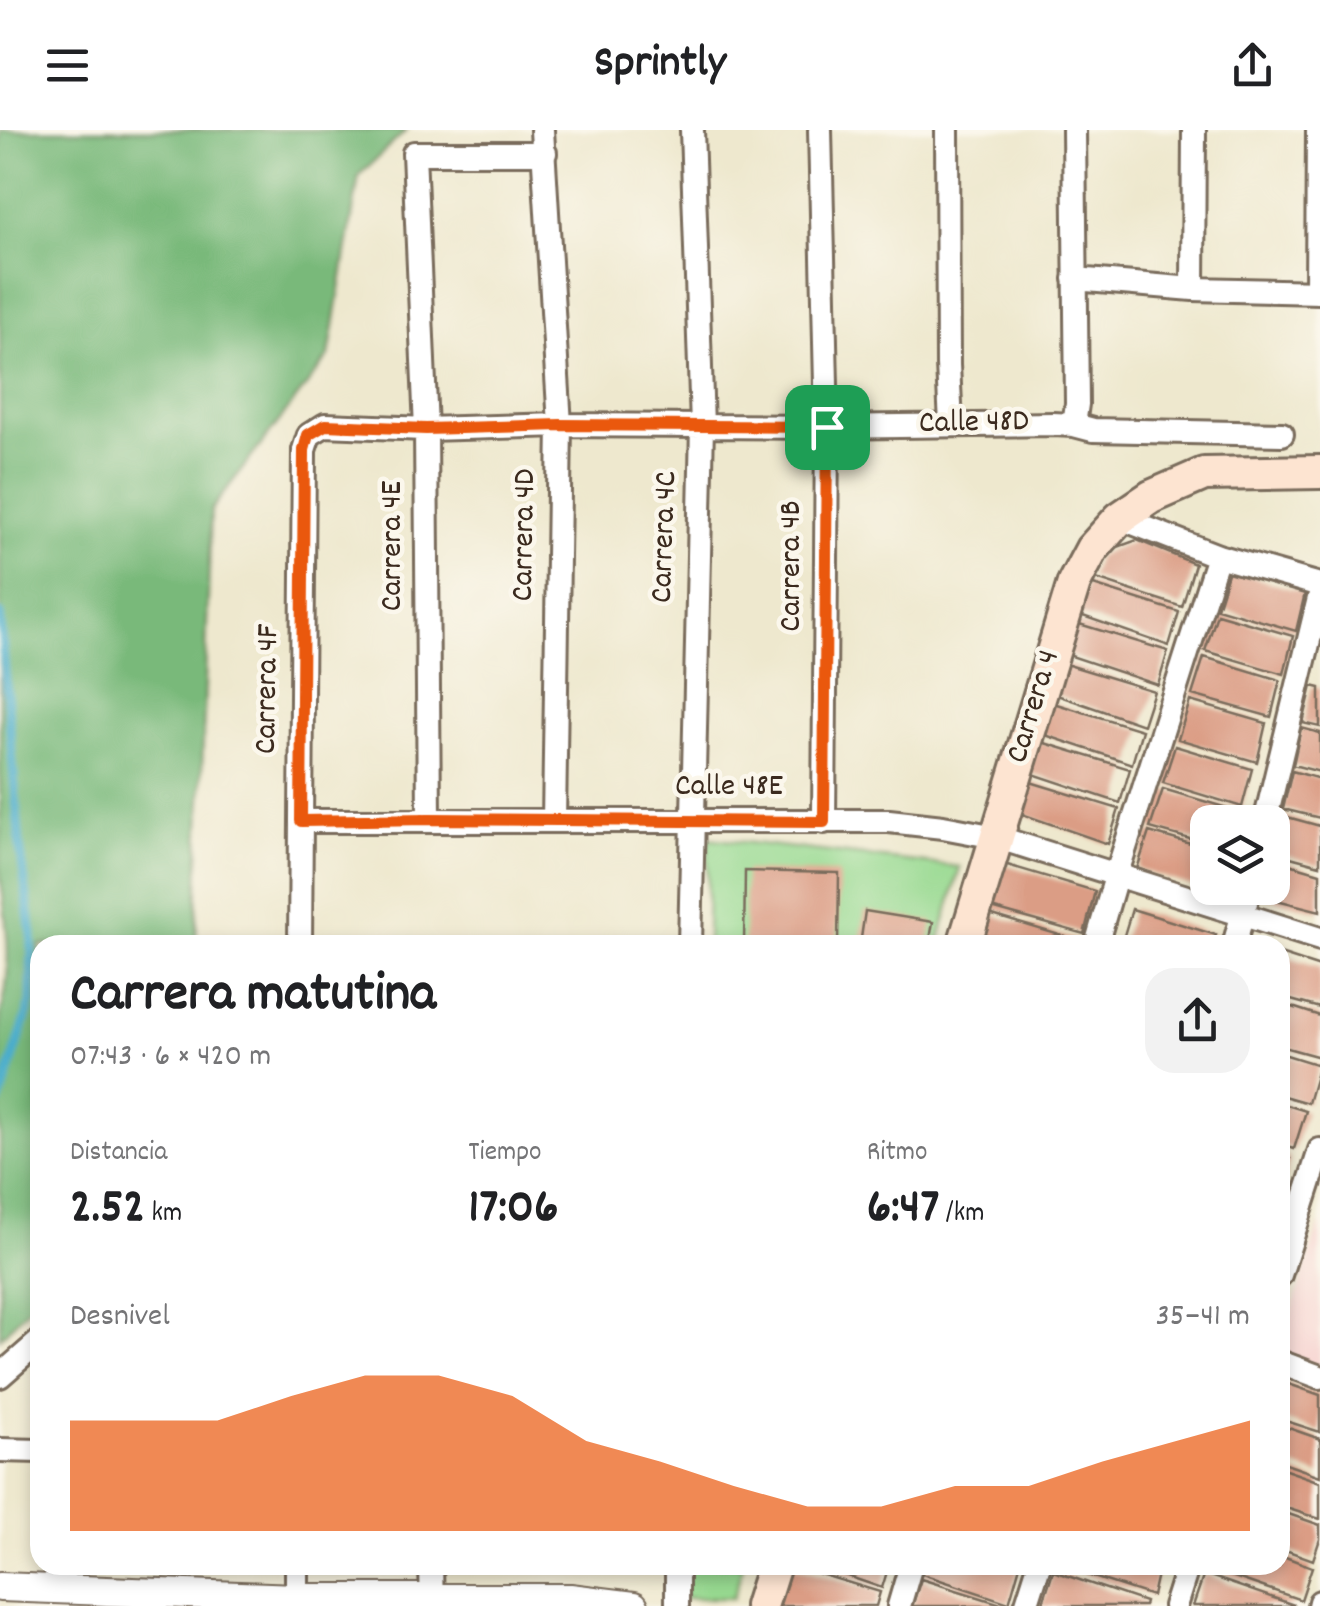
<!DOCTYPE html>
<html lang="es">
<head>
<meta charset="utf-8">
<style>
	body { margin:0; font-family:Dekko,sans-serif; background:#f2f2f2; color:#202124; height:100vh; display:flex; flex-direction:column; font-size:38px; white-space:nowrap }
	* { box-sizing:border-box; margin:0 }
	p { font-size:32px; color:#757577 }
	.icon { flex:none; width:55px; height:55px; fill:none; stroke:currentColor; stroke-width:2; stroke-linecap:round; stroke-linejoin:round }
	.map { position:relative; flex:1; overflow:hidden }
	.side { position:absolute; left:30px; top:805px; width:1260px; height:640px; display:flex; flex-direction:column; background:#fff; border-radius:30px; box-shadow:0 5px 15px #0003 }
	.side>* { flex:none }
	.buttons { position:absolute; left:1190px; top:675px; display:grid; gap:20px }
	.buttons a { display:grid; place-items:center; width:100px; height:100px; border-radius:20px; background:#fff; box-shadow:0 5px 15px #0003; font-size:50px }
	.pin { position:absolute; display:grid; place-items:center; width:85px; height:85px; color:#fff; margin:-42px; border-radius:20px; box-shadow:0 5px 15px #0006 }
	.round { display:grid; place-items:center; flex:none; width:105px; height:105px; border-radius:30px; background:#f2f2f2 }
	.summary { display:flex; align-items:center; justify-content:space-between; height:170px; padding:0 40px }
	h1 { font-size:55px; font-weight:700; line-height:75px }
	.figures { display:grid; grid-template-columns:repeat(3,1fr); gap:15px; height:170px; padding:10px 40px }
	.figures div { display:grid; align-content:center }
	.figures b { font-size:50px; font-weight:700 }
	.figures small { font-size:28px; font-weight:400 }
	.figures p { font-size:28px }
	.chart { height:280px; padding:20px 40px }
	.chart p { display:flex; justify-content:space-between }
	.chart svg { width:100%; height:180px; margin-top:10px; fill:#ea580c; opacity:.7 }
	header { display:flex; justify-content:space-between; align-items:center; height:130px; padding:0 40px; background:#fff; font-size:45px; font-weight:700 }
	.map>svg:first-child { display:block }
</style>
</head>
<body>
<header><svg class="icon" aria-label="menu" viewBox="0 0 24 24"><path d="M4 6h16M4 12h16M4 18h16"/></svg>Sprintly<svg class="icon" aria-label="share" viewBox="0 0 24 24"><path d="M12 15V3M7 8l5-5 5 5M5 13v7h14v-7"/></svg></header>
<div class="map">
<svg width="1320" height="1476" viewBox="0 0 1320 1476">
	<rect width="100%" height="100%" fill="#fbf7ec"/>
	<filter id="ink" filterUnits="userSpaceOnUse"><feTurbulence type="fractalNoise" baseFrequency=".01" numOctaves="2"/><feDisplacementMap in="SourceGraphic" scale="20" xChannelSelector="R" yChannelSelector="G"/><feConvolveMatrix kernelMatrix="1 2 1 2 8 2 1 2 1" color-interpolation-filters="sRGB"/></filter>
	<filter id="wash" filterUnits="userSpaceOnUse"><feTurbulence type="fractalNoise" baseFrequency=".0048" numOctaves="4" result="noise"/><feDisplacementMap in="SourceGraphic" scale="40" xChannelSelector="R" yChannelSelector="G"/><feGaussianBlur stdDeviation="2.25" result="paint"/><feColorMatrix in="noise" values="0 0 0 0 0 0 0 0 0 0 0 0 0 0 0 0 0 1.4 0 .05"/><feComposite in="paint" operator="in"/></filter>
	<g filter="url(#wash)">
		<rect width="100%" height="100%" fill="#eee8ce"/>
		<path fill="#f7d0ce" d="M1320,1093V1239L1280,1224V1216Z"/>
		<path fill="#97d990" stroke="#698257" stroke-width="2.5" d="M708,708L960,737L938,815H707Z
			M685,1435H743L733,1468H684Z"/>
		<path fill="#79b97a" stroke="#5a724c" stroke-width="2.5" d="M0,0H407L359,45L329,226L211,380L196,815H40V1165L0,1208V885C14,841 6,789 0,744Z"/>
		<g fill="none" stroke-linecap="round" stroke-linejoin="round">
			<path stroke="#4cadcb" stroke-width="9" d="M0,484L20,716L32,805L31,872L0,971"/>
		</g>
		<g id="blocks">
			<path fill="#db9d85" d="M1137,410L1195,434L1182,477L1090,447L1098,427L1115,418Z
				M1229,440L1305,463L1296,501L1217,478Z
				M1087,453L1179,482L1169,516L1077,484Z
				M1217,484L1293,506L1284,544L1205,521Z
				M1076,493L1168,521L1158,555L1065,524Z
				M1204,527L1280,550L1271,587L1192,565Z
				M1062,533L1154,561L1143,595L1051,563Z
				M1312,556L1320,558V597L1303,593Z
				M1190,571L1266,593L1257,632L1178,609Z
				M1050,572L1142,600L1132,634L1039,603Z
				M1301,598L1320,603V642L1293,635Z
				M1038,611L1130,639L1120,673L1027,642Z
				M1175,616L1252,639L1242,677L1163,653Z
				M1292,641L1320,649V688L1283,679Z
				M1027,651L1119,679L1108,714L1016,682Z
				M1163,659L1241,682L1238,692H1208V714L1150,698Z
				M1280,685L1320,696V735L1272,722Z
				M1149,702L1208,719V758H1220L1219,765L1137,739Z
				M1272,729L1320,743V781L1261,766L1263,758H1272Z
				M1004,734L1095,761L1084,804L991,778Z
				M745,741L839,743L838,815H744Z
				M1132,779L1216,805L1213,815H1134L1122,812Z
				M865,781L933,792L929,815H860Z
				M989,784L1080,811L1079,815H980Z
				M1280,824L1320,837V878L1280,867Z
				M1280,873L1320,886V927L1280,916Z
				M1280,923L1319,935L1308,973L1280,965Z
				M1280,973L1306,981L1294,1019L1280,1015Z
				M1280,1026L1290,1029L1281,1061L1280,1060Z
				M1280,1251L1320,1265V1302L1280,1289Z
				M1280,1295L1320,1309V1346L1280,1332Z
				M1280,1338L1320,1352V1389L1280,1376Z
				M1280,1381L1320,1395V1409L1313,1430L1280,1418Z
				M1280,1425L1312,1437L1301,1470L1202,1436L1280,1435Z
				M790,1435L880,1462L876,1476H774Z
				M815,1435H889L882,1458Z
				M925,1435H1020L1009,1473L922,1444Z
				M1056,1435H1159L1152,1466Z
				M1053,1441L1145,1472L1144,1476H1042Z
				M1204,1444L1294,1475V1476H1193Z
				M921,1449L1004,1475V1476H912Z"/>
		</g>
	</g>
	<g filter="url(#ink)">
		<use href="#blocks" fill-opacity="0" stroke="#7a6c5c" stroke-width="2.5"/>
		<g fill="none" stroke-linecap="round" stroke-linejoin="round">
			<g stroke="#7a6c5c" stroke-width="28">
				<path id="minor" d="M542,0L560,295L554,691
					M820,0L827,297L824,692
					M947,0L948,235L951,294
					M1075,149L1193,159L1320,162
					M1193,159L1194,0
					M1317,162L1318,0
					M1074,295L1077,274L1074,0
					M1120,388L1218,426L1320,455
					M429,689L426,299L414,23H545
					M301,691H889L943,697L996,707L1320,809
					M1265,692L1320,464
					M300,815L304,320L309,305L325,295L426,299L560,295L827,297L1053,294L1074,295L1093,300L1282,304
					M690,815L702,296L692,0
					M1096,815L1117,743L1218,426
					M1234,815L1250,758
					M1280,1145L1320,1020
					M1280,1232L1320,1247
					M0,1246L40,1211
					M0,1320L40,1321
					M297,1435V1476
					M431,1435L432,1476
					M677,1476V1435
					M899,1476L911,1435
					M1026,1476L1039,1435
					M1175,1476L1188,1435
					M1319,1476L1320,1472"/>
			</g>
			<g stroke="#7a6c5c" stroke-width="32">
				<path id="tertiary" d="M0,1457L297,1468H570L634,1476"/>
			</g>
			<g stroke="#7a6c5c" stroke-width="38">
				<path id="secondary" d="M964,815L1074,453L1092,419L1120,388L1151,367L1204,344L1320,342
					M761,1476L774,1435"/>
			</g>
			<use href="#minor" stroke="#fff" stroke-width="22"/>
			<use href="#tertiary" stroke="#fff" stroke-width="28"/>
			<use href="#secondary" stroke="#fde4d1" stroke-width="32"/>
		</g>
	</g>
	<g fill="none" stroke-linecap="round" stroke-linejoin="round" filter="url(#ink)">
		<g stroke="#fff" stroke-width="20">
			<path id="route" d="M325,295L426,299L560,295L827,297L824,692L429,689L301,691L304,320L308,305Z"/>
		</g>
		<use href="#route" stroke="#ea580c" stroke-width="12"/>
	</g>
	<g text-anchor="middle" dominant-baseline="central" stroke-width="9" stroke-linejoin="round" paint-order="stroke">
		<g font-size="32" fill="#3b2a1e" stroke="#fbf7ec">
			<text transform="translate(974 294) rotate(-1)">Calle 48D</text>
			<text transform="translate(526 405) rotate(-89)">Carrera 4D</text>
			<text transform="translate(666 407) rotate(-88)">Carrera 4C</text>
			<text transform="translate(394 416) rotate(-90)">Carrera 4E</text>
			<text transform="translate(793 436) rotate(-90)">Carrera 4B</text>
			<text transform="translate(269 559) rotate(-89)">Carrera 4F</text>
			<text transform="translate(1035 577) rotate(-73)">Carrera 4</text>
			<text x="729" y="658">Calle 48E</text>
		</g>
	</g>
</svg>
<div class="buttons">
<a><svg class="icon" aria-label="layers" viewBox="0 0 24 24"><path d="M12 4l9 5-9 5-9-5zM3 14l9 5 9-5"/></svg></a>
</div>
<div class="pin" style="left:827px;top:297px;background:#1e9e55"><svg class="icon" aria-label="arrive" viewBox="0 0 24 24"><path d="M6 21V4h12l-3 4 3 4H6"/></svg></div>
<section class="side">
<div class="summary"><div><h1>Carrera matutina</h1><p>07:43 · 6 × 420 m</p></div><a class="round"><svg class="icon" aria-label="share" viewBox="0 0 24 24"><path d="M12 15V3M7 8l5-5 5 5M5 13v7h14v-7"/></svg></a></div>
<div class="figures">
<div><p>Distancia</p><b>2.52<small> km</small></b></div>
<div><p>Tiempo</p><b>17:06</b></div>
<div><p>Ritmo</p><b>6:47<small> /km</small></b></div>
</div>
<div class="chart"><p><span>Desnivel</span>35–41 m</p>
<svg viewBox="0 0 160 44" preserveAspectRatio="none"><path d="M0 44V17L10 17L20 17L30 11L40 6L50 6L60 11L70 22L80 27L90 33L100 38L110 38L120 33L130 33L140 27L150 22L160 17V44z"/></svg>
</div>
</section>
</div>
</body>
</html>
